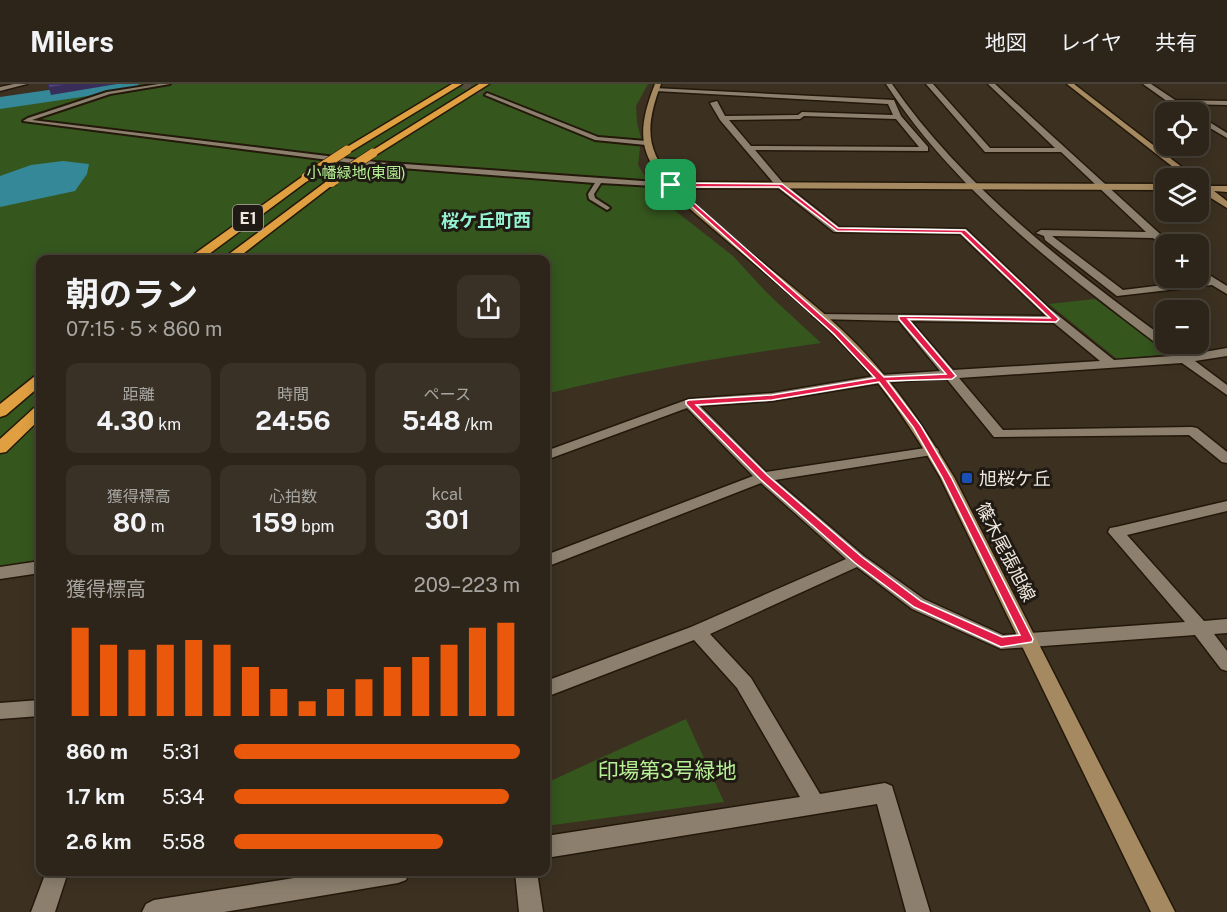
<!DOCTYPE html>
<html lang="ja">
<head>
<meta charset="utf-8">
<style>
	body { margin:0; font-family:"Public Sans","Noto Sans JP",sans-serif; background:#393126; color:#f1f3f6; height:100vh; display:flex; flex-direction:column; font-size:22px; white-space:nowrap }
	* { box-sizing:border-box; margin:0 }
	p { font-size:20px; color:#a7a5a2 }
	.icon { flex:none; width:33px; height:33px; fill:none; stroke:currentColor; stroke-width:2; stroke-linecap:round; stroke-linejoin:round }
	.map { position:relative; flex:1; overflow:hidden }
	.panel { position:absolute; left:36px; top:171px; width:514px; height:621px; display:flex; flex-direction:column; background:#2d2519; border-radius:12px; box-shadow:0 3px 15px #0003,0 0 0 2px #484238 }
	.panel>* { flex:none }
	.fabs { position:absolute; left:1155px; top:18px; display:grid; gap:12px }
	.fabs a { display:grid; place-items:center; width:54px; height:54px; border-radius:12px; background:#2d2519; box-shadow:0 3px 15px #0003,0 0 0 2px #484238; font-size:30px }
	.pin { position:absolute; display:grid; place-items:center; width:51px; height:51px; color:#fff; margin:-26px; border-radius:12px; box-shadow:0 3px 9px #0006 }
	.round { display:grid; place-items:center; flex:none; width:63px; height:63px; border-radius:12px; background:#393126 }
	.overview { display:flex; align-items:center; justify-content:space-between; height:102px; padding:0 30px }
	h1 { font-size:33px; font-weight:700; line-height:45px }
	.stats { display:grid; grid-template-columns:repeat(3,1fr); gap:9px; height:102px; padding:6px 30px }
	.stats div { display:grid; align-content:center; border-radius:12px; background:#393126; text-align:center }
	.stats b { font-size:26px; font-weight:700 }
	.stats small { font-size:16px; font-weight:400 }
	.stats p { font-size:16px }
	.chart { height:168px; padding:12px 30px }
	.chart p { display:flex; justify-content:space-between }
	.chart svg { width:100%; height:108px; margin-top:6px; stroke:#ea580c; stroke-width:6 }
	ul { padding:0 30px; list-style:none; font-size:20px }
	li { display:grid; grid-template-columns:96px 72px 1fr; align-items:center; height:45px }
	li i { height:15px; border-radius:8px; background:#ea580c }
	header { display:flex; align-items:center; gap:36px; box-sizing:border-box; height:84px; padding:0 30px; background:#2d2519; border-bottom:2px solid #484238 }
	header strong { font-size:28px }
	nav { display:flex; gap:33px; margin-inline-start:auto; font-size:21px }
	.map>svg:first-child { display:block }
</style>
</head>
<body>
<header>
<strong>Milers</strong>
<nav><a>地図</a><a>レイヤ</a><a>共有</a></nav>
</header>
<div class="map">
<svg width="1227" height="828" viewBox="0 0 1227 828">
	<rect width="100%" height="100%" fill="#3c3121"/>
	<path fill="#35571e" d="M135,0H648L636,22L637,39L641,54L638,81L646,94L673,125L733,172L767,209L821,259C728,272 637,287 546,310V176H40V477L0,483V19Z
		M1095,215L1169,270L1117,275L1049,220Z
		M686,635L724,718L546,742V699Z"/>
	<path fill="#348898" d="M63,77L89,80L87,90L75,107L0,123V92L31,81Z"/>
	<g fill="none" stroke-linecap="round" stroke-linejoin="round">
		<path fill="#348898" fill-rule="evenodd" d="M90,0H139L136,4L129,6L0,25V13Z"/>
		<path stroke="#574c3d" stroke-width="8" stroke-dasharray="8 4" stroke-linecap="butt" d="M463,0L487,10"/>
		<g stroke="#23180a" stroke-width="4">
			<path id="lane" d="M159,0H170L110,10L32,36L376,78L671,99L674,101L671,103L601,99L594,110L595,114L609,123L610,124L607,126L589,115L588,110L595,99L376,82L23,37L28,34L107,8Z
				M487,9L598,53L646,57L649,59L646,61L595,56L485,11Z"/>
		</g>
		<g stroke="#23180a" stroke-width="3">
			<path id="street" d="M14,0H27L0,7V3Z
				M886,0H892C961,101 1068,183 1166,255V260H1172L1187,271L1227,264V272L1195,277L1227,301V311L1182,279L959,294L1003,346L1192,343L1197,344L1227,368V379L1222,378L1189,351L994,353L946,294L881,299L772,317L700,322L766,388L932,363L937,364L939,367L937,370L932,371L775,396L864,472L924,515L1003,551L1185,538L1108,448L1110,444L1116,443L1227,417V427L1127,451L1204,537L1227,535V549L1214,550L1227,567V587L1221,585L1195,551L1001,565L912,525L857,483L710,550L751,594L820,710L885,699L892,702L930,828H906L877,720L546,774V752L800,713L737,604L694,556L546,613V597L691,543L846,475L761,399L546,483V471L753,392L687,324L546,376V367L689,315L772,309L881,291L940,287L899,237L818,235L812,232L814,230L1046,232L960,150L834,148L777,103L720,36L710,19L717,17L725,32L798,31L802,28L893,31L888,20L656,7L654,4L894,16L901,32L928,63V67L755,66L783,99L839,143L966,145L1049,224L1114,276L1173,272C1069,193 958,111 886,0ZM804,32L896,35L919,63L751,62L729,36L800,35ZM911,237L1054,239L1100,277L953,286Z
				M926,0H933L990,64H1055L988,0H995L1170,159L1171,160H1166V164L1153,154L1052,152L1123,206L1204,196L1198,192V184L1227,202V210L1212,201L1117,212L1045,156L1044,152L1036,149L1041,146L1146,148L1061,68H985Z
				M1143,0H1151L1175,16L1227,17V21L1182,20L1184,25H1178Z
				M1198,31L1227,49V54L1198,37Z
				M40,477V489L0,495V483Z
				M40,616V632L0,635V619Z
				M46,788H68L55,828H31Z
				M333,788H409L406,796L398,799L224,828H142L146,820L154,816Z
				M515,788H537L543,828H519Z"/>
		</g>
		<g stroke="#23180a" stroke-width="3">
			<path id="secondary" d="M655,0H661C646,40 644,65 674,98L1166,100V106L679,104C728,156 789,196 841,245C887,288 922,339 954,393L1175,828H1151L940,393C921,360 901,328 877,298C823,233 753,180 690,125C646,81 630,62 655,0Z
				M1067,0H1074L1196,94H1187Z
				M1198,96L1207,102H1227V108L1214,107L1227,117V124L1198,106Z"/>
		</g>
		<g stroke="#23180a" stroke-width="3">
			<path id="highway" d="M452,0H462L350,68L342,66Z
				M479,0H489L376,71L368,69Z
				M306,90L310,91V95L201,176H186Z
				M331,94L335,95V99L235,176H221Z
				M40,290V302L6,331L0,333V320L35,292Z
				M40,322V335L6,368L0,369V355L34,324Z"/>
		</g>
		<use href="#lane" fill="#8c7f6e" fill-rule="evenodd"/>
		<use href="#street" fill="#8c7f6e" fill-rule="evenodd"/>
		<use href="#secondary" fill="#a58960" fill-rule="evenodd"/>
		<use href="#highway" fill="#e0a041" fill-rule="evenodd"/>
		<g stroke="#23180a" stroke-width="10" stroke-linecap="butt">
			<path id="highway-bridge-far1" d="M306,93L347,66
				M332,96L373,69"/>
		</g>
		<g stroke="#23180a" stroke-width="14" stroke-linecap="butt">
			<path id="highway-bridge" d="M331,97L334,95"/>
		</g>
		<use href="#highway-bridge-far1" stroke="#e0a041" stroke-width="9"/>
		<use href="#highway-bridge" stroke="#e0a041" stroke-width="12"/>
	</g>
	<path fill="#392d5a" d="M74,0H117L51,11L49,4Z"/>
	<path fill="#524080" stroke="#392d5a" stroke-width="1.5" d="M48,0H74L49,4Z"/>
	<path fill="#e11d48" stroke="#fff" stroke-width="1.5" fill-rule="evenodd" d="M671,99L782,100L838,144L965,146L1059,235L1056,238L908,235L956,292L952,295L887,297L921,342L951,393L1033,555L1032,558L1001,563L914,523L855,479L760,395L686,320V317L689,316L772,311L875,294L834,250L669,102ZM676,103H779L837,147L961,149L1050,234L899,232V235L946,290L884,293L839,247ZM879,298L913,343L942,393L1020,551L1002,553L921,517L862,473L767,391L696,321L772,316Z"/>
	<rect fill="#1a4fb4" stroke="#1f1a13" stroke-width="2" x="961" y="388" width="12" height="12" rx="3"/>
	<g text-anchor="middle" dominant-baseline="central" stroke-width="6" stroke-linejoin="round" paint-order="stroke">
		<g font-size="15" fill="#b6f094" stroke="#1f1a13">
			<text x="356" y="88">小幡緑地(東園)</text>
		</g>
		<rect fill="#1f1a13" stroke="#b1aaa1" stroke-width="1.5" x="233" y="121" width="30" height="26" rx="4.5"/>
		<g font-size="16" font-weight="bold" fill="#efe8de">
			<text x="248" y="134">E1</text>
		</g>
		<g font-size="18" font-weight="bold" fill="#95f3d3" stroke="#1f1a13">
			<text x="486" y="136">桜ケ丘町西</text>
		</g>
		<g font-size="18" fill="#efe8de" stroke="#1f1a13" text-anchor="start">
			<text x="979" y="394">旭桜ケ丘</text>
		</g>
		<g font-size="18" fill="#efe8de" stroke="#1f1a13">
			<text transform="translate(1006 468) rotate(63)">篠木尾張旭線</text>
		</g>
		<g font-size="21" fill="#b6f094" stroke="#1f1a13">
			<text x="667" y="686">印場第3号緑地</text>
		</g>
	</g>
</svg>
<div class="fabs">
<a><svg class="icon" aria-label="locate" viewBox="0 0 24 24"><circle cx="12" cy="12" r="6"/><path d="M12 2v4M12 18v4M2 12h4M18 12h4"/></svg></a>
<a><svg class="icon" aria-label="layers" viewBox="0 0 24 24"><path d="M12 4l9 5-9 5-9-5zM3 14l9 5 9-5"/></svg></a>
<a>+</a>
<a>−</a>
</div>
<div class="pin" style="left:671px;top:101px;background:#1e9e55"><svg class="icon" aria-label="arrive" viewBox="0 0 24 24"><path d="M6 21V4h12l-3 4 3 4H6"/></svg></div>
<section class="panel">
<div class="overview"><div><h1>朝のラン</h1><p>07:15 · 5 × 860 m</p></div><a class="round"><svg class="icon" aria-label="share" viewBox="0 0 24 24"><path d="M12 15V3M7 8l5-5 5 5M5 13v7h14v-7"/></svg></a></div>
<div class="stats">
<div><p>距離</p><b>4.30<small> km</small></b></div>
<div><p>時間</p><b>24:56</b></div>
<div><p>ペース</p><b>5:48<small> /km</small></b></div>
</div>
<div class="stats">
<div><p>獲得標高</p><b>80<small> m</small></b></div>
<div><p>心拍数</p><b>159<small> bpm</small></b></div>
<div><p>kcal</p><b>301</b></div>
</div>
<div class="chart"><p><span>獲得標高</span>209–223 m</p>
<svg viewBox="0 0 160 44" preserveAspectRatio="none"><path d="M5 44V8M15 44V15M25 44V17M35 44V15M45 44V13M55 44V15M65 44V24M75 44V33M85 44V38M95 44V33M105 44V29M115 44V24M125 44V20M135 44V15M145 44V8M155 44V6"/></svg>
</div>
<ul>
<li><b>860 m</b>5:31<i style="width:100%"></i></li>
<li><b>1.7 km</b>5:34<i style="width:96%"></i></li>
<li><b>2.6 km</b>5:58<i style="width:73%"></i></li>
</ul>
</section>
</div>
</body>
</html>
